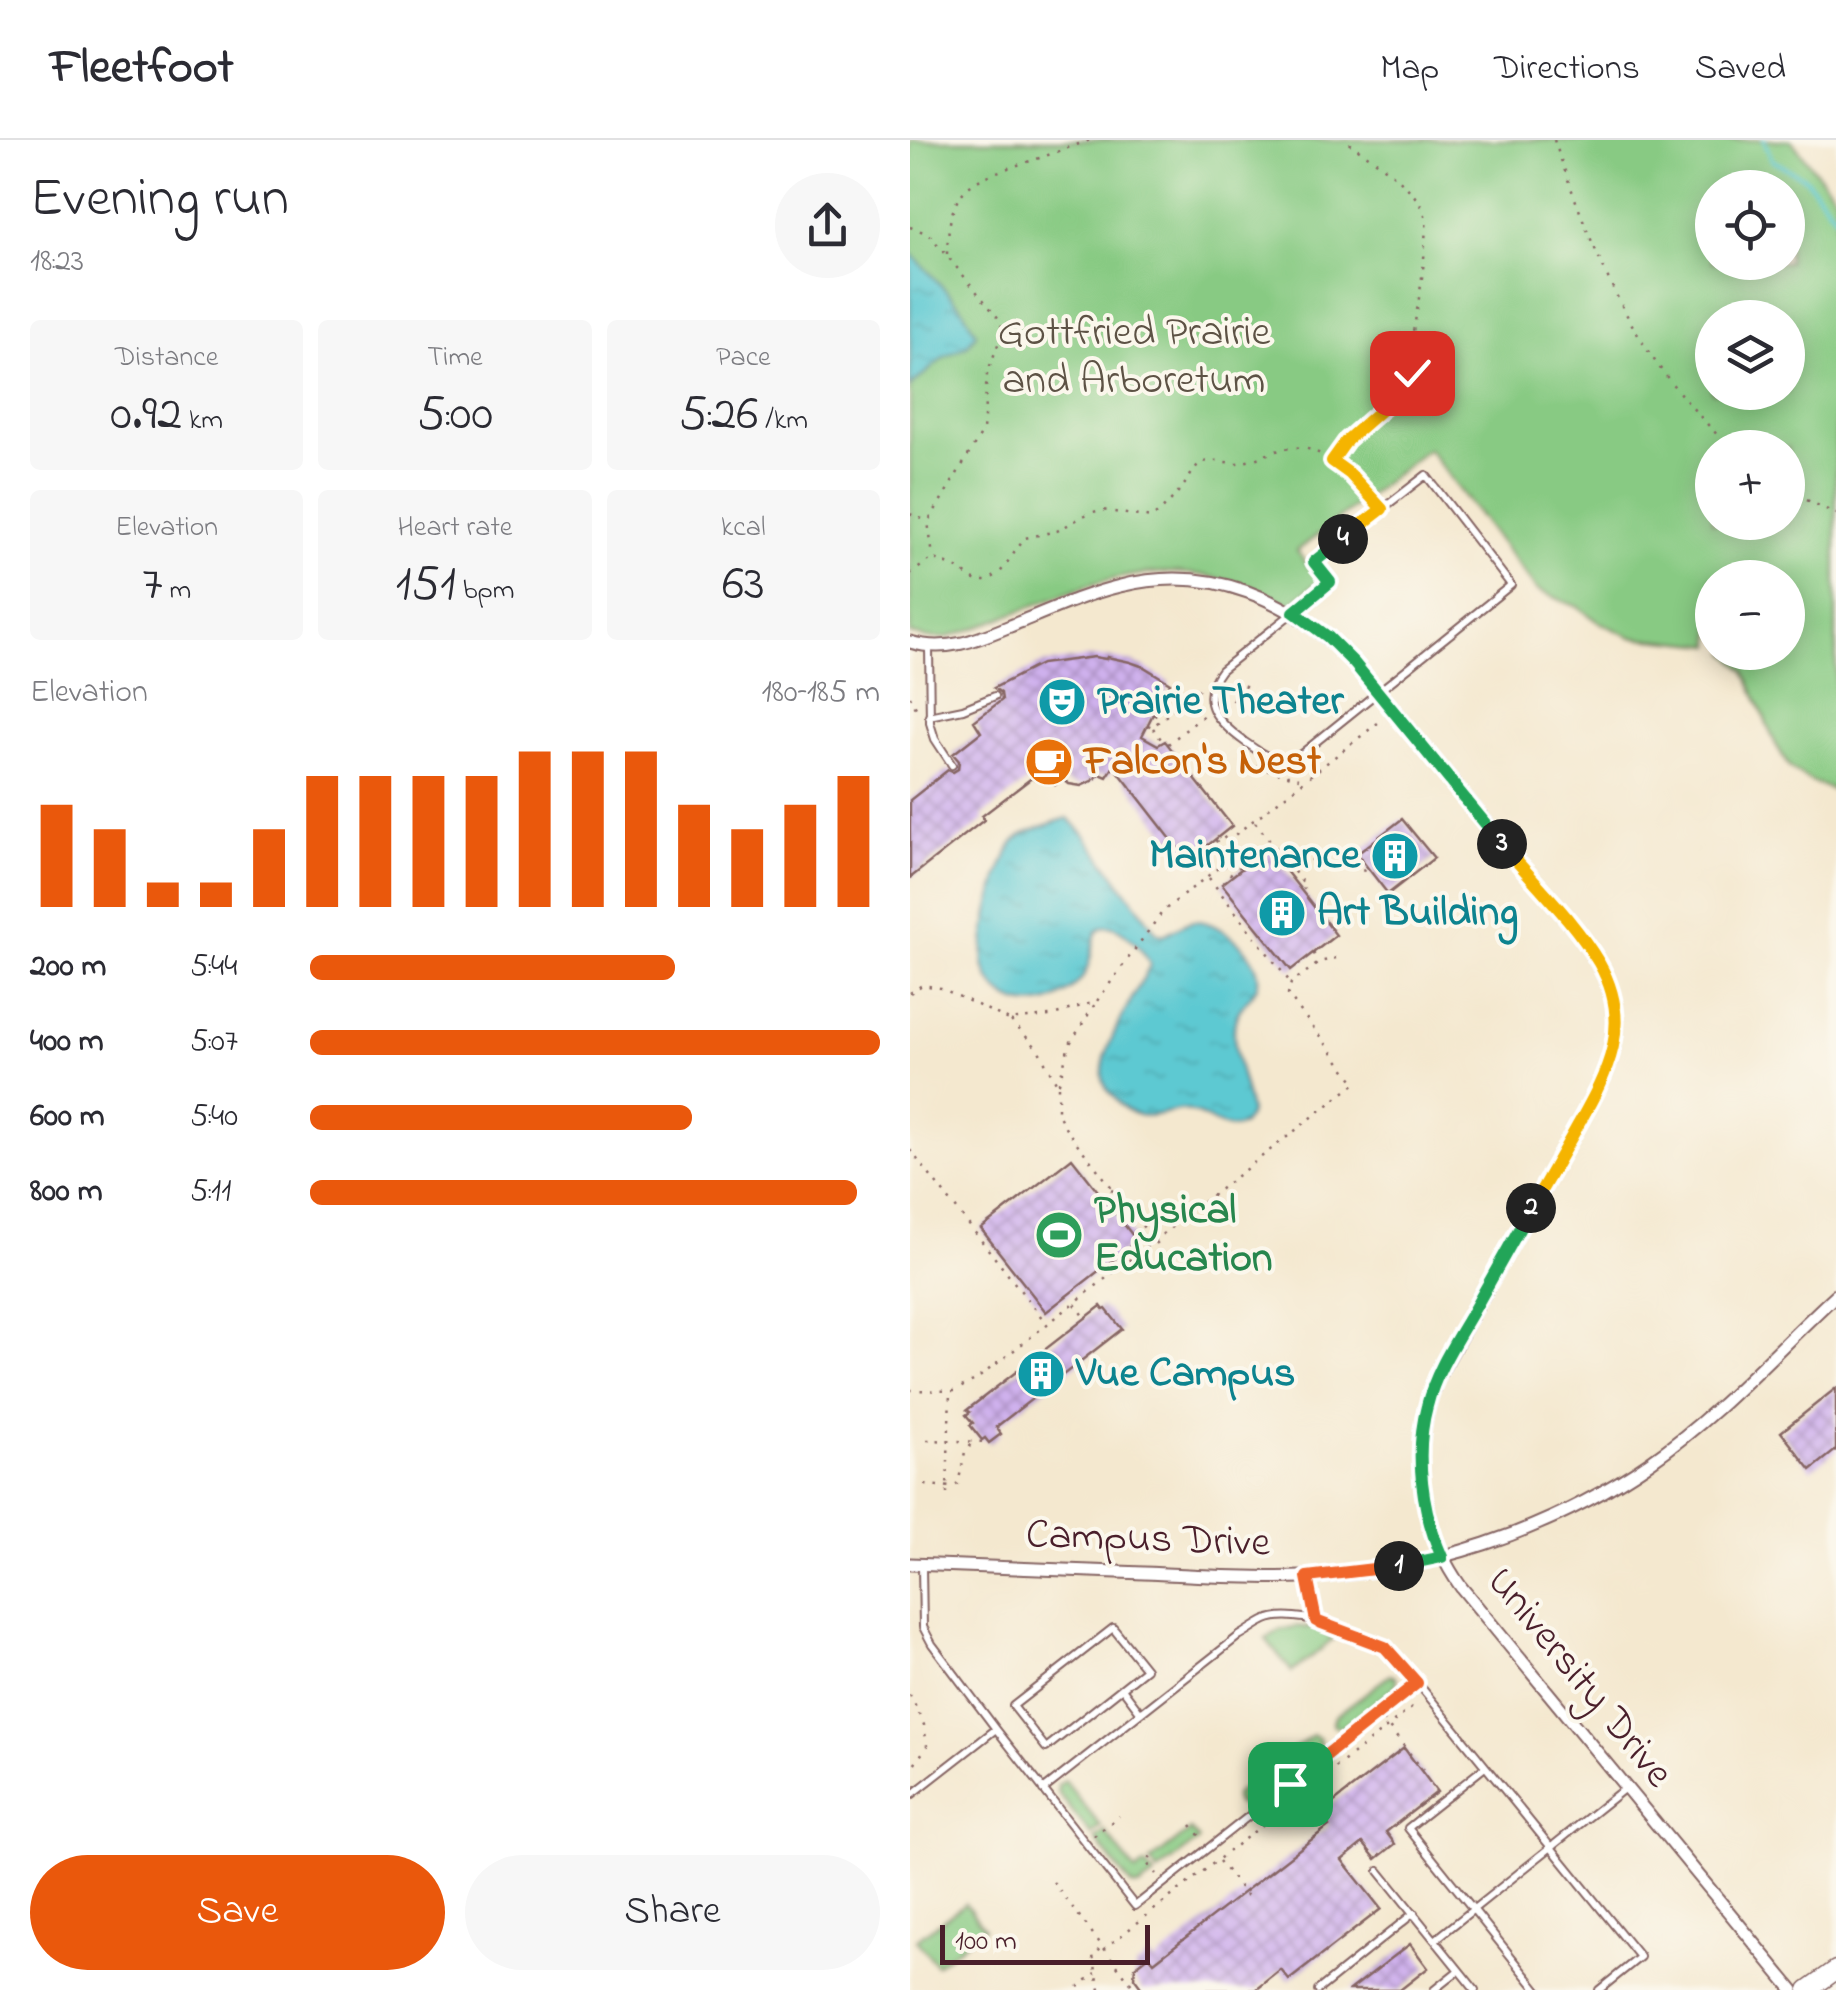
<!DOCTYPE html>
<html lang="en">
<head>
<meta charset="utf-8">
<style>
	body { margin:0; font-family:"Indie Flower",sans-serif; background:#f7f7f7; color:#2b2b33; height:100vh; display:flex; flex-direction:column; font-size:38px; white-space:nowrap }
	* { box-sizing:border-box; margin:0 }
	p { font-size:32px; color:#7c7c81 }
	.icon { flex:none; width:55px; height:55px; fill:none; stroke:currentColor; stroke-width:2; stroke-linecap:round; stroke-linejoin:round }
	.map { position:relative; flex:1; overflow:hidden }
	.details { display:flex; flex-direction:column; background:#fff; width:910px }
	.details>* { flex:none }
	.tools { position:absolute; left:785px; top:30px; display:grid; gap:20px }
	.tools a { display:grid; place-items:center; width:110px; height:110px; border-radius:50%; background:#fff; box-shadow:0 5px 25px #0003; font-size:50px }
	.scale { position:absolute; left:30px; bottom:25px; width:210px; box-sizing:border-box; padding-left:10px; border:5px solid #4a1f2b; border-top:0; font-size:28px; line-height:35px; white-space:nowrap; color:#4a1f2b; -webkit-text-stroke:8px #fbf7ec; paint-order:stroke }
	.pin { position:absolute; display:grid; place-items:center; width:85px; height:85px; color:#fff; margin:-42px; border-radius:20px; box-shadow:0 5px 15px #0006 }
	.km { position:absolute; width:50px; height:50px; margin:-25px; border-radius:50%; background:#222; color:#fff; font-size:28px; line-height:50px; text-align:center }
	.round { display:grid; place-items:center; flex:none; width:105px; height:105px; border-radius:52px; background:#f7f7f7 }
	.overview { display:flex; align-items:center; justify-content:space-between; height:170px; padding:0 30px }
	h1 { font-size:55px; font-weight:600; line-height:75px }
	.metrics { display:grid; grid-template-columns:repeat(3,1fr); gap:15px; height:170px; padding:10px 30px }
	.metrics div { display:grid; align-content:center; border-radius:10px; background:#f7f7f7; text-align:center }
	.metrics b { font-size:50px; font-weight:600 }
	.metrics small { font-size:28px; font-weight:400 }
	.metrics p { font-size:28px }
	.chart { height:280px; padding:20px 30px }
	.chart p { display:flex; justify-content:space-between }
	.chart svg { width:100%; height:180px; margin-top:10px; stroke:#ea580c; stroke-width:6 }
	.primary-button { display:flex; gap:20px; margin-top:auto; padding:20px 30px }
	.primary-button a { flex:1; height:115px; border-radius:60px; background:#ea580c; color:#fff; font-size:40px; font-weight:600; line-height:115px; text-align:center }
	.primary-button a+a { background:#f7f7f7; color:#2b2b33 }
	ul { padding:0 30px; list-style:none; font-size:32px }
	li { display:grid; grid-template-columns:160px 120px 1fr; align-items:center; height:75px }
	li i { height:25px; border-radius:12px; background:#ea580c }
	header { display:flex; align-items:center; gap:60px; box-sizing:border-box; height:140px; padding:0 50px; background:#fff; border-bottom:2px solid #e1e1e2 }
	header strong { font-size:48px }
	nav { display:flex; gap:55px; margin-inline-start:auto; font-size:35px }
	main { display:flex; flex:1; min-height:0 }
	.map>svg:first-child { display:block }
</style>
</head>
<body>
<header>
<strong>Fleetfoot</strong>
<nav><a>Map</a><a>Directions</a><a>Saved</a></nav>
</header>
<main>
<section class="details">
<div class="overview"><div><h1>Evening run</h1><p>18:23</p></div><a class="round"><svg class="icon" aria-label="share" viewBox="0 0 24 24"><path d="M12 15V3M7 8l5-5 5 5M5 13v7h14v-7"/></svg></a></div>
<div class="metrics">
<div><p>Distance</p><b>0.92<small> km</small></b></div>
<div><p>Time</p><b>5:00</b></div>
<div><p>Pace</p><b>5:26<small> /km</small></b></div>
</div>
<div class="metrics">
<div><p>Elevation</p><b>7<small> m</small></b></div>
<div><p>Heart rate</p><b>151<small> bpm</small></b></div>
<div><p>kcal</p><b>63</b></div>
</div>
<div class="chart"><p><span>Elevation</span>180–185 m</p>
<svg viewBox="0 0 160 44" preserveAspectRatio="none"><path d="M5 44V19M15 44V25M25 44V38M35 44V38M45 44V25M55 44V12M65 44V12M75 44V12M85 44V12M95 44V6M105 44V6M115 44V6M125 44V19M135 44V25M145 44V19M155 44V12"/></svg>
</div>
<ul>
<li><b>200 m</b>5:44<i style="width:64%"></i></li>
<li><b>400 m</b>5:07<i style="width:100%"></i></li>
<li><b>600 m</b>5:40<i style="width:67%"></i></li>
<li><b>800 m</b>5:11<i style="width:96%"></i></li>
</ul>
<div class="primary-button"><a>Save</a><a>Share</a></div>
</section>
<div class="map">
<svg width="926" height="1850" viewBox="0 0 926 1850">
	<defs>
		<pattern id="water-ripples" width="26" height="14" patternUnits="userSpaceOnUse" patternTransform="scale(2.5)"><rect width="26" height="14" fill="#5dc9d2"/><path d="M2 4q2-2 4 0t4 0M15 11q2-2 4 0t4 0" fill="none" stroke="#52acb4"/></pattern>
		<pattern id="building-cross-hatch" width="8" height="8" patternUnits="userSpaceOnUse" patternTransform="scale(2.5)"><rect width="8" height="8" fill="#cfb1ed"/><path d="M0 0l8 8M0 8l8-8" fill="none" stroke="#aa8fc0"/></pattern>
	</defs>
	<rect width="100%" height="100%" fill="#fbf7ec"/>
	<filter id="ink" filterUnits="userSpaceOnUse"><feTurbulence type="fractalNoise" baseFrequency=".01" numOctaves="2"/><feDisplacementMap in="SourceGraphic" scale="20" xChannelSelector="R" yChannelSelector="G"/><feConvolveMatrix kernelMatrix="1 2 1 2 8 2 1 2 1" color-interpolation-filters="sRGB"/></filter>
	<filter id="wash" filterUnits="userSpaceOnUse"><feTurbulence type="fractalNoise" baseFrequency=".0048" numOctaves="4" result="noise"/><feDisplacementMap in="SourceGraphic" scale="40" xChannelSelector="R" yChannelSelector="G"/><feGaussianBlur stdDeviation="2.25" result="paint"/><feColorMatrix in="noise" values="0 0 0 0 0 0 0 0 0 0 0 0 0 0 0 0 0 1.4 0 .05"/><feComposite in="paint" operator="in"/></filter>
	<g filter="url(#wash)">
		<rect width="100%" height="100%" fill="#f4e8cf"/>
		<path fill="#88ca83" stroke="#697457" stroke-width="2.5" fill-rule="evenodd" d="M0,0H881L926,57V651L901,642L880,628L865,603L835,531L817,513L878,512V438H802V505L721,497L689,482L668,467L627,450L518,309L387,411L410,440L381,464C371,461 362,455 352,451C337,445 318,440 301,437C206,416 122,473 35,498H17L0,494ZM802,48H878V122H802ZM802,178H878V252H802ZM802,308H878V382H802Z
			M387,1486L407,1489L424,1499L382,1532L356,1499L370,1490Z
			M480,1535L486,1537L487,1541L485,1547L433,1587L424,1586L423,1583L425,1576Z
			M403,1595L409,1598L410,1605L375,1634L366,1622Z
			M362,1626L370,1637L336,1664L332,1666L326,1663L325,1656L327,1653Z
			M155,1641L191,1687L181,1695L148,1653V1645Z
			M281,1690L289,1700L248,1732L240,1722Z
			M195,1692L226,1732L235,1725L244,1736L229,1747L222,1746L185,1699Z
			M55,1763L74,1788L26,1825L6,1800Z"/>
		<path fill="url(#water-ripples)" stroke="#54747e" stroke-width="2.5" d="M0,112L51,167L66,193L58,205L33,218L0,247Z
			M158,678L174,694L247,793L252,795C263,792 275,780 287,781C311,782 352,816 348,842C345,859 325,864 324,889C323,917 336,946 340,973C326,1007 297,972 274,970C269,969 264,971 259,972C235,978 221,979 205,958C200,953 194,945 193,938C189,908 227,853 240,825C236,812 209,781 193,787C190,788 188,791 186,793C182,808 181,825 173,837C145,874 92,876 75,829C67,806 90,713 108,698C116,691 148,681 158,678Z"/>
		<g fill="none" stroke-linecap="round" stroke-linejoin="round">
			<path stroke="#5dc9d2" stroke-width="4" d="M854,0L862,20L896,39L926,77"/>
		</g>
		<g id="blocks">
			<path fill="url(#building-cross-hatch)" d="M184,517L196,519L197,517L220,522L234,527L260,543L245,575L243,574L232,596L248,605L255,601L322,686L278,721L204,626L197,637L190,634L182,641L171,646L159,644L153,639L145,645L132,630L72,676L74,680L0,738V660L38,630L43,632L48,629L49,621L43,614L71,592L64,581L92,560L91,553L84,548L131,524Z
				M492,679L524,718L478,754L447,714Z
				M358,708L426,795L381,830L312,744Z
				M162,1018L227,1101L136,1172L71,1089Z
				M191,1166L194,1170L196,1169L212,1189L86,1287L91,1294L79,1303L75,1298L72,1300L60,1285L63,1283L56,1275L60,1272L57,1270Z
				M926,1248V1310L901,1330L871,1292Z
				M494,1608L527,1652L476,1692L485,1704L466,1719L453,1703L432,1720L471,1769L379,1840L371,1830L346,1850H233L224,1838L225,1827L239,1816L244,1822L419,1686L410,1673Z
				M500,1804L518,1828L490,1850H440Z"/>
		</g>
	</g>
	<g filter="url(#ink)">
		<use href="#blocks" fill-opacity="0" stroke="#866564" stroke-width="2.5"/>
		<g fill="none" stroke-linecap="round" stroke-linejoin="round">
			<g stroke="#866564" stroke-width="10">
				<path id="service" d="M516,335L601,445L386,618C365,624 352,614 335,602C309,583 286,562 311,530L420,443L404,422Z
					M19,507L20,583L25,599L42,625
					M19,576L53,569L85,556
					M12,1426L13,1487L22,1504L86,1589L225,1766L507,1543
					M397,1438L406,1481
					M203,1488L236,1529L136,1608L103,1566Z
					M212,1548L231,1573
					M575,1627L498,1688L628,1850
					M133,1650L329,1496C338,1491 347,1484 356,1480C384,1468 446,1491 471,1505C478,1509 483,1515 489,1520L730,1817L689,1850
					M0,1656L86,1589
					M469,1731L565,1850
					M525,1800L715,1648
					M408,1850L504,1773
					M524,1850L549,1830"/>
			</g>
			<g stroke="#866564" stroke-width="15">
				<path id="minor" d="M0,502C40,514 73,497 110,482C142,469 176,454 210,446C301,423 381,459 444,523L668,793C710,851 718,885 687,951L527,1239C500,1307 508,1387 551,1447L883,1850
					M0,1424C78,1427 156,1430 234,1433C287,1435 340,1439 393,1437C516,1432 639,1392 740,1322C809,1275 865,1211 926,1155"/>
			</g>
			<g stroke="#866564" stroke-width="21">
				<path id="primary" d="M898,1850L926,1830"/>
			</g>
			<path stroke="#866564" stroke-width="2.5" stroke-dasharray="2.5 8" stroke-linecap="butt" d="M644,0C667,66 691,132 727,193C751,235 786,273 820,308
				M0,87L19,94L90,180L93,191L77,234L73,291L18,382L23,416
				M37,114C39,49 56,41 114,23C137,16 159,7 181,0
				M422,321L437,300L506,239C495,221 499,206 504,187C509,159 514,131 515,102C515,95 517,86 516,79C510,48 459,15 433,0
				M878,351L926,374
				M0,374L17,381
				M0,434L23,418L44,427L66,441H76L89,434L115,398L147,391L179,373L192,370L241,378C254,369 264,357 274,345C279,339 283,330 288,325C299,317 315,323 327,323C346,321 362,310 380,308C414,303 444,341 464,361
				M0,556L8,572
				M312,556L327,561L337,542
				M238,585L242,587L289,549
				M243,588L253,602
				M258,604L294,575
				M348,624L356,629L389,638
				M122,638L126,641L132,639
				M345,682L396,747L391,751
				M317,701L473,579
				M298,705L299,707L313,696L333,722
				M370,713L461,732
				M299,738L380,842
				M403,813L409,821
				M0,853L12,845L31,848L99,880L140,876L187,861L253,771L313,724L320,734L361,702
				M101,881L128,909L148,946L159,905L185,864
				M148,946V974L158,992L249,1107
				M0,1010L136,1183
				M193,1058L204,1049
				M165,1164L175,1177
				M0,1250L44,1251L67,1239L446,943L378,855L381,843L410,822L426,818
				M17,1300L76,1302
				M15,1345L42,1347L48,1344L55,1312L63,1303
				M37,1354L40,1251
				M0,1555L14,1585L17,1606L0,1631
				M473,1580L513,1630
				M362,1621L375,1637
				M386,1651L413,1685
				M281,1685L292,1699
				M184,1696L209,1676
				M241,1717L236,1722L246,1734
				M309,1721L339,1759
				M143,1742L226,1850
				M194,1809L508,1563
				M168,1847L186,1833
				M190,1850L183,1816L193,1807"/>
			<use href="#service" stroke="#fff" stroke-width="6"/>
			<use href="#minor" stroke="#fff" stroke-width="11"/>
			<use href="#primary" stroke="#fff" stroke-width="18"/>
		</g>
	</g>
	<g fill="none" stroke-linecap="round" stroke-linejoin="round" filter="url(#ink)">
		<g stroke="#fff" stroke-width="20">
			<path id="split-1" d="M380,1644L507,1543L475,1507L406,1481L397,1437L489,1426"/>
		</g>
		<g stroke="#fff" stroke-width="20">
			<path id="split-2" d="M489,1426L532,1417C512,1372 504,1314 517,1266C525,1233 544,1204 561,1175C581,1139 601,1104 621,1068"/>
		</g>
		<g stroke="#fff" stroke-width="20">
			<path id="split-3" d="M592,704C624,743 663,779 689,823C724,884 698,932 667,987C652,1014 637,1041 621,1068"/>
		</g>
		<g stroke="#fff" stroke-width="20">
			<path id="split-4" d="M433,399L404,422L420,442L384,472L418,497L444,523L592,704"/>
		</g>
		<g stroke="#fff" stroke-width="20">
			<path id="split-5" d="M433,399L472,369L440,334L422,321L437,300L506,239L502,233"/>
		</g>
		<use href="#split-1" stroke="#f0652b" stroke-width="12"/>
		<use href="#split-2" stroke="#22a559" stroke-width="12"/>
		<use href="#split-3" stroke="#f5b400" stroke-width="12"/>
		<use href="#split-4" stroke="#22a559" stroke-width="12"/>
		<use href="#split-5" stroke="#f5b400" stroke-width="12"/>
	</g>
	<defs>
		<g id="theatre-disc" transform="scale(2.5)"><circle r="9.5" fill="#0f9aa8" stroke="#fbf7ec"/><path d="M-5-5.5Q0-4 5-5.5V0Q5 5 0 6Q-5 5-5 0ZM-3.3-2.5H-1v1.5H-3.3ZM1-2.5H3.3v1.5H1ZM-2.8 1Q0 5.5 2.8 1Z" fill="#fff"/></g>
		<g id="cafe-disc" transform="scale(2.5)"><circle r="9.5" fill="#e8710a" stroke="#fbf7ec"/><path d="M-5.5-4.5H6V0H3Q3 3.5 0 3.5H-2.5Q-5.5 3.5-5.5 0ZM3-3.2v2h1.7v-2ZM-6 4.5H4V6H-6Z" fill="#fff"/></g>
		<g id="building-disc" transform="scale(2.5)"><circle r="9.5" fill="#0f9aa8" stroke="#fbf7ec"/><path d="M-4-6H4V6H1V3H-1V6H-4ZM-2.5-4.3h1.7v1.8h-1.7ZM.8-4.3h1.7v1.8H.8ZM-2.5-1h1.7V.8h-1.7ZM.8-1h1.7V.8H.8Z" fill="#fff"/></g>
		<g id="stadium-disc" transform="scale(2.5)"><circle r="9.5" fill="#2e9e5b" stroke="#fbf7ec"/><path d="M0-5a6.5 5 0 1 0 0 10a6.5 5 0 1 0 0-10ZM-3.5-1.8h7v3.6h-7Z" fill="#fff"/></g>
	</defs>
	<g fill-rule="evenodd">
		<use href="#theatre-disc" x="152" y="562"/>
		<use href="#cafe-disc" x="139" y="622"/>
		<use href="#building-disc" x="485" y="716"/>
		<use href="#building-disc" x="372" y="773"/>
		<use href="#stadium-disc" x="149" y="1095"/>
		<use href="#building-disc" x="131" y="1234"/>
	</g>
	<g text-anchor="middle" dominant-baseline="central" stroke-width="8" stroke-linejoin="round" paint-order="stroke">
		<g font-size="42" fill="#5d5245" stroke="#fbf7ec">
			<text x="224" y="193">Gottfried Prairie<tspan x="224" dy="48">and Arboretum</tspan></text>
		</g>
		<g font-size="42" font-weight="bold" fill="#0d838f" stroke="#fbf7ec" text-anchor="start">
			<text x="187" y="562">Prairie Theater</text>
			<text x="450" y="716" text-anchor="end">Maintenance</text>
			<text x="407" y="773">Art Building</text>
			<text x="166" y="1234">Vue Campus</text>
		</g>
		<g font-size="42" font-weight="bold" fill="#c56008" stroke="#fbf7ec" text-anchor="start">
			<text x="174" y="622">Falcon's Nest</text>
		</g>
		<g font-size="42" font-weight="bold" fill="#27864d" stroke="#fbf7ec" text-anchor="start">
			<text x="184" y="1071">Physical<tspan x="184" dy="48">Education</tspan></text>
		</g>
		<g font-size="42" fill="#4a1f2b" stroke="#fbf7ec">
			<text transform="translate(238 1400) rotate(2)">Campus Drive</text>
			<text transform="translate(669 1538) rotate(51)">University Drive</text>
		</g>
	</g>
</svg>
<div class="tools">
<a><svg class="icon" aria-label="locate" viewBox="0 0 24 24"><circle cx="12" cy="12" r="6"/><path d="M12 2v4M12 18v4M2 12h4M18 12h4"/></svg></a>
<a><svg class="icon" aria-label="layers" viewBox="0 0 24 24"><path d="M12 4l9 5-9 5-9-5zM3 14l9 5 9-5"/></svg></a>
<a>+</a>
<a>−</a>
</div>
<div class="scale">100 m</div>
<div class="pin" style="left:380px;top:1644px;background:#1e9e55"><svg class="icon" aria-label="arrive" viewBox="0 0 24 24"><path d="M6 21V4h12l-3 4 3 4H6"/></svg></div>
<div class="pin" style="left:502px;top:233px;background:#d93025"><svg class="icon" aria-label="check" viewBox="0 0 24 24"><path d="M5 12l5 5 9-10"/></svg></div>
<b class="km" style="left:489px;top:1426px">1</b>
<b class="km" style="left:621px;top:1068px">2</b>
<b class="km" style="left:592px;top:704px">3</b>
<b class="km" style="left:433px;top:399px">4</b>
</div>
</main>
</body>
</html>
